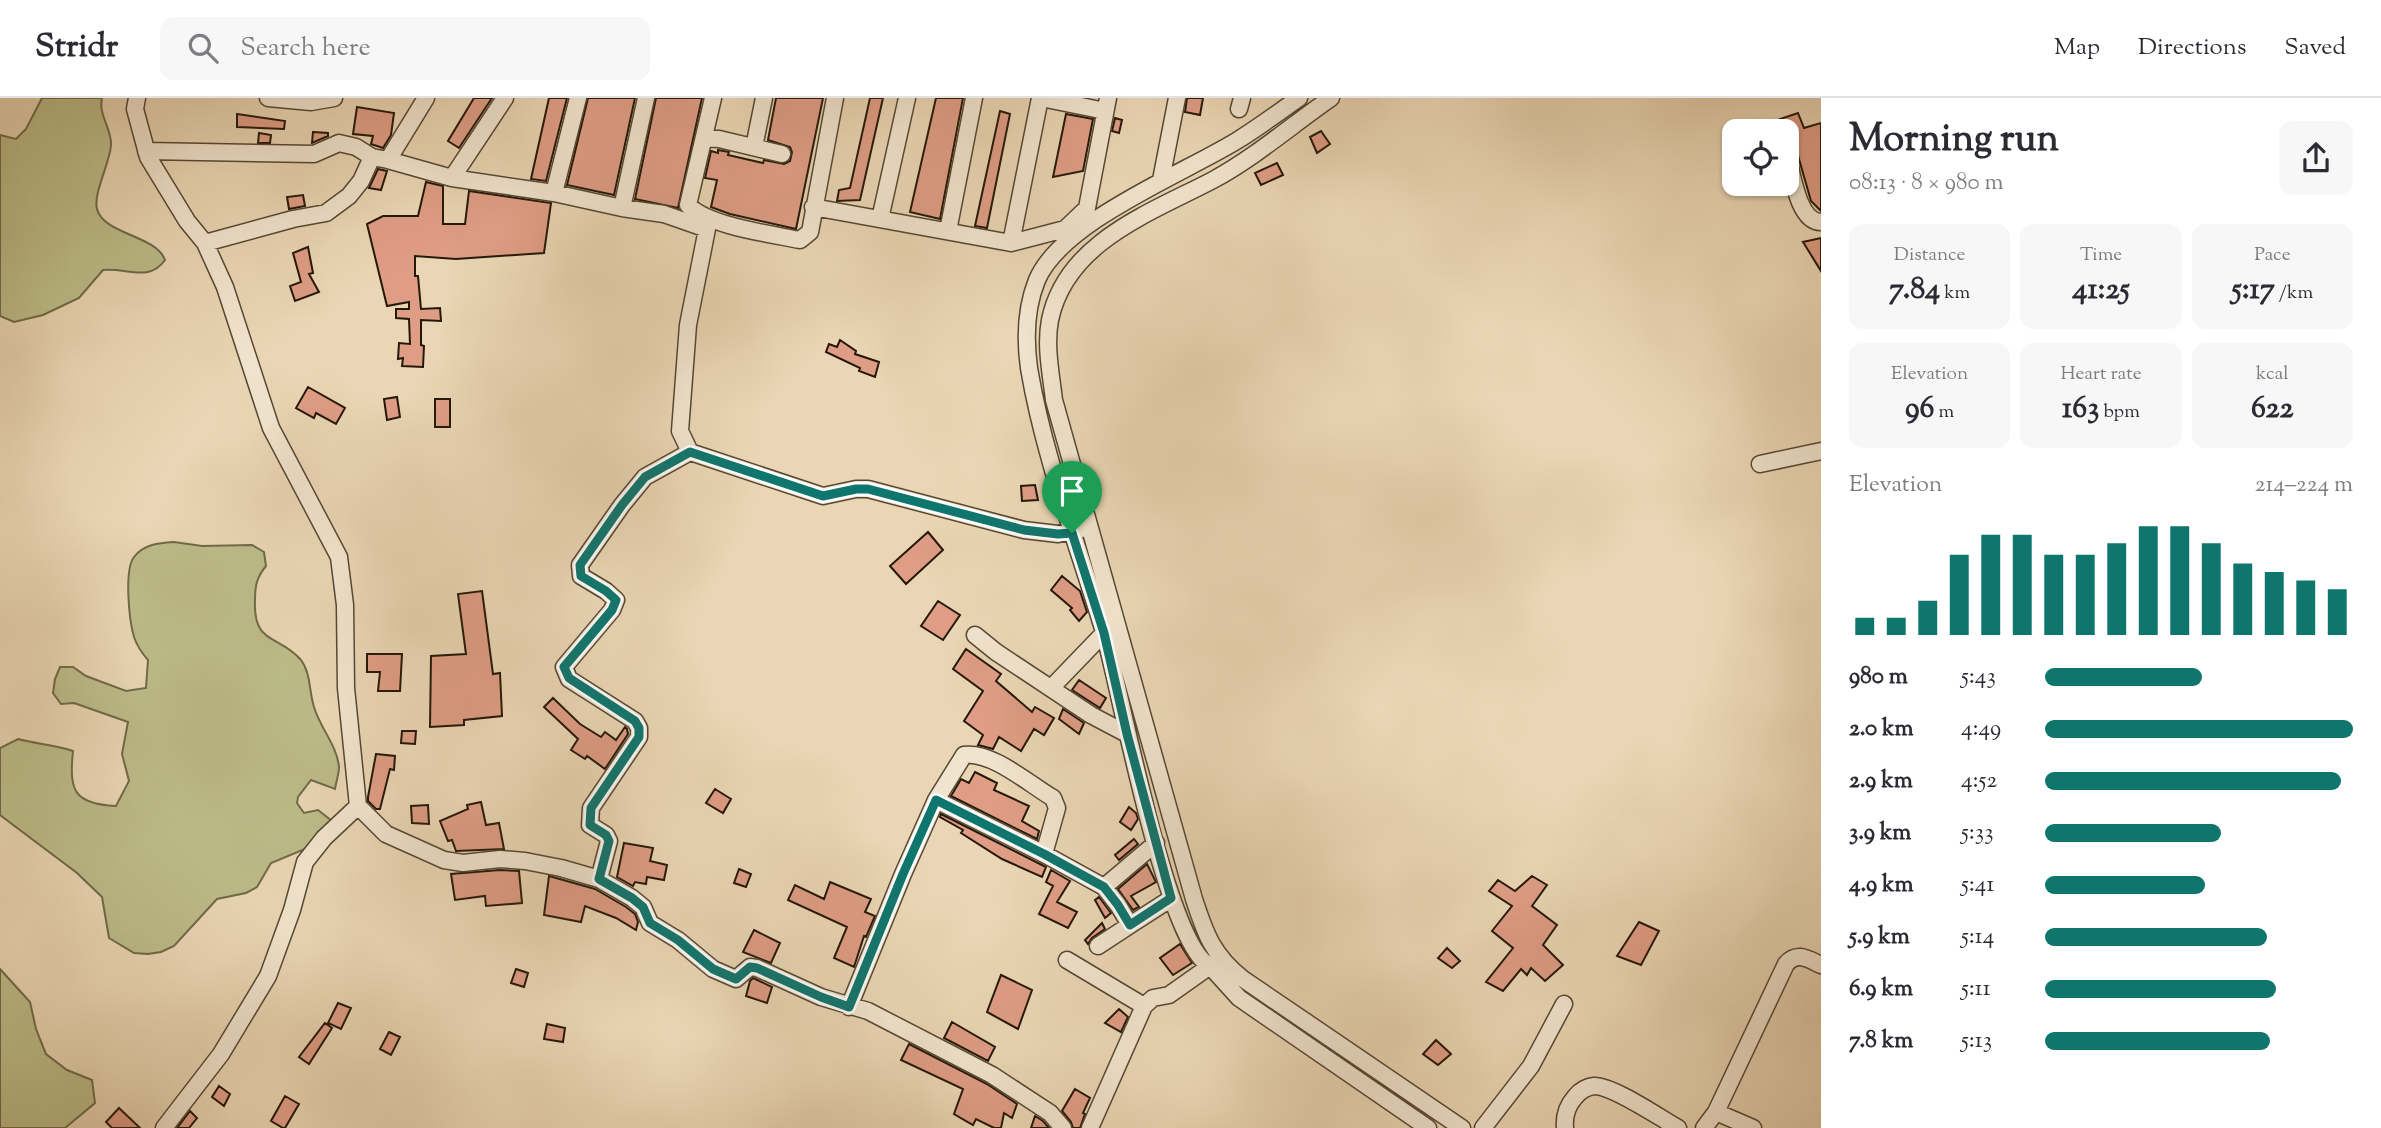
<!DOCTYPE html>
<html lang="en">
<head>
<meta charset="utf-8">
<style>
	body { margin:0; font-family:"Sorts Mill Goudy",serif; background:#f7f7f7; color:#2b2b33; height:100vh; display:flex; flex-direction:column; font-size:26px; white-space:nowrap }
	* { box-sizing:border-box; margin:0 }
	p { font-size:23px; color:#7c7c81 }
	.icon { flex:none; width:38px; height:38px; fill:none; stroke:currentColor; stroke-width:2; stroke-linecap:round; stroke-linejoin:round }
	.map { position:relative; flex:1; overflow:hidden }
	.sheet { display:flex; flex-direction:column; background:#fff; width:560px }
	.sheet>* { flex:none }
	.tools { position:absolute; left:1722px; top:21px; display:grid; gap:14px }
	.tools a { display:grid; place-items:center; width:77px; height:77px; border-radius:14px; background:#fff; box-shadow:0 2px 5px #0004; font-size:35px }
	.pin { position:absolute; display:grid; place-items:center; width:60px; height:60px; color:#fff; margin:-72px -30px; border-radius:50% 50% 50% 0; rotate:-45deg; box-shadow:0 0 7px #0007 }
	.pin .icon { rotate:45deg }
	.round { display:grid; place-items:center; flex:none; width:74px; height:74px; border-radius:14px; background:#f7f7f7 }
	.summary { display:flex; align-items:center; justify-content:space-between; height:119px; padding:0 28px }
	h1 { font-size:38px; font-weight:700; line-height:52px }
	.figures { display:grid; grid-template-columns:repeat(3,1fr); gap:10px; height:119px; padding:7px 28px }
	.figures div { display:grid; align-content:center; border-radius:14px; background:#f7f7f7; text-align:center }
	.figures b { font-size:30px; font-weight:700 }
	.figures small { font-size:19px; font-weight:400 }
	.figures p { font-size:19px }
	.chart { height:196px; padding:14px 28px }
	.chart p { display:flex; justify-content:space-between }
	.chart svg { width:100%; height:126px; margin-top:7px; stroke:#0f766e; stroke-width:6 }
	ul { padding:0 28px; list-style:none; font-size:23px }
	li { display:grid; grid-template-columns:112px 84px 1fr; align-items:center; height:52px }
	li i { height:18px; border-radius:9px; background:#0f766e }
	header { display:flex; align-items:center; gap:42px; box-sizing:border-box; height:98px; padding:0 35px; background:#fff; border-bottom:2px solid #e1e1e2 }
	header strong { font-size:33px }
	nav { display:flex; gap:38px; margin-inline-start:auto; font-size:24px }
	.search { width:490px; height:63px; background:#f7f7f7; display:flex; align-items:center; gap:18px; box-sizing:border-box; padding:0 24px; border-radius:14px; color:#7c7c81; font-size:26px }
	main { display:flex; flex:1; min-height:0 }
	.map>svg:first-child { display:block }
</style>
</head>
<body>
<header>
<strong>Stridr</strong>
<div class="search"><svg class="icon" aria-label="search" viewBox="0 0 24 24"><circle cx="10" cy="10" r="6"/><path d="M15 15l6 6"/></svg>Search here</div>
<nav><a>Map</a><a>Directions</a><a>Saved</a></nav>
</header>
<main>
<div class="map">
<svg width="1821" height="1030" viewBox="0 0 1821 1030">
	<rect width="100%" height="100%" fill="#ead6b4"/>
	<filter id="stains"><feTurbulence type="fractalNoise" baseFrequency=".00286" numOctaves="4"/><feColorMatrix values="0 0 0 0 .2 0 0 0 0 .09 0 0 0 0 .02 0 0 0 .5 -.17"/></filter>
	<radialGradient id="worn" r=".72"><stop offset=".6" stop-color="#630" stop-opacity="0"/><stop offset="1" stop-color="#630" stop-opacity=".3"/></radialGradient>
	<path fill="#bcbc89" stroke="#706a49" stroke-width="2" d="M42,0H102C98,17 112,31 111,47C110,65 93,95 97,111C104,137 156,137 165,162C149,185 125,169 103,172L79,200L43,217L14,224L0,218V37L16,41L26,31Z
		M174,444L202,448L252,447L264,454L266,468C257,479 255,487 255,502C253,548 279,536 301,562C311,575 309,594 314,609C320,630 337,647 339,669C339,676 336,684 335,691L311,682L298,699L297,705L304,715L318,712L332,723L310,749L271,765L257,789L246,795L217,801L174,848L161,854L148,856L134,855L109,840L102,799L77,775L0,717V650L18,641C37,646 55,647 73,653C69,692 73,706 116,708L129,683L122,656L128,624L74,605L61,606L53,595L55,581L60,569H73L86,578L126,593L146,590L148,562C141,554 137,548 134,539C129,522 124,472 134,459C144,446 159,445 174,444Z
		M0,871L30,904L36,931L46,956L67,972L92,982L95,1005L65,1030H0Z"/>
	<path fill="#df9d85" stroke="#241809" stroke-width="2" d="M474,0H492L459,50L448,43Z
		M549,0H567L546,83L531,81Z
		M588,0H635L614,97L567,87Z
		M656,0H702L678,110L635,101Z
		M776,0H823L796,131L730,116L711,109L717,82L705,80L711,53L718,55V52L729,54L728,57L763,65L764,62L784,66L790,63L792,54L790,49L768,42Z
		M870,0H883L860,102L837,103L839,92L850,90Z
		M936,0H963L940,121L910,114Z
		M1187,0H1203L1200,17L1185,14Z
		M357,9L394,15L391,37L383,50L371,46L373,38L353,36Z
		M1000,13L1010,16L987,130L975,128Z
		M1798,15L1804,30L1821,25V113L1811,103L1797,54L1780,21Z
		M237,16L285,23L284,31L237,29Z
		M1066,16L1093,21L1083,73L1053,79Z
		M1115,20L1122,22L1119,35L1112,33Z
		M1321,33L1330,46L1317,55L1310,39Z
		M313,34L328,35V38L312,45Z
		M259,35L271,37L270,45H258Z
		M1277,65L1283,77L1261,87L1255,75Z
		M378,71L387,73L381,92L369,90Z
		M426,84L443,88V126H465L469,93L551,105L544,155L456,161L415,158V178H418L421,211L440,210L441,223L421,222V247L424,248L423,269L402,268L403,260L398,261L399,245L410,246L409,221L396,220V211H409V204L387,208L367,126L383,118H418Z
		M303,97L305,108L289,111L287,99Z
		M1821,140V173L1803,144Z
		M308,149L313,175L309,176L319,194L295,203L290,188L301,184L293,155Z
		M840,242L856,253L855,256L879,264L875,279L859,273L860,270L826,254L829,246L837,249Z
		M308,289L345,310L336,326L316,315L314,320L296,310Z
		M397,299L400,319L387,322L384,301Z
		M435,301H450V329H435Z
		M1035,387L1038,402L1022,403L1021,388Z
		M928,434L943,452L906,486L890,468Z
		M1062,478L1080,493L1087,514L1079,523L1070,512L1072,510L1051,492Z
		M482,493L493,576L500,575L502,618L464,622V627L430,629L431,558L466,556L458,496Z
		M938,503L960,517L943,542L921,528Z
		M966,551L1001,576L996,583L1032,614L1035,609L1054,620L1044,637L1034,631L1021,653L999,639L993,651L978,647L983,637L964,623L983,593L953,571Z
		M367,556H402L400,593H378L380,574H367Z
		M1079,582L1106,600L1100,610L1072,592Z
		M553,600L580,626L601,639L605,634L616,642L625,629L627,631L628,636L605,671L587,658L585,661L571,652L578,641L544,609Z
		M1063,611L1084,625L1079,636L1059,621Z
		M402,633H416L415,646L401,645Z
		M376,656L395,658L394,672L390,671L380,711H376L368,703V699Z
		M975,674L997,685L994,692L1029,708L1022,723L1039,733L1037,741L951,698L961,681L969,685Z
		M715,691L731,701L723,715L706,705Z
		M481,704L486,727L499,725L504,751L456,753L452,742L448,743L440,723L468,711L467,707Z
		M428,707L429,726L412,725L411,708Z
		M1129,709L1136,715L1138,721L1131,732L1120,724Z
		M941,716L1046,769L1042,779L1002,761L961,735L963,732L940,719Z
		M1134,741L1138,746L1119,762L1115,757Z
		M624,745L653,750L650,763L667,767L664,782L647,779L646,786L635,784L633,788L617,779Z
		M1147,766L1156,784L1131,798L1139,809L1133,812L1118,791Z
		M739,771L751,776L746,789L734,785Z
		M500,772L519,773L522,805L486,808L485,798L455,802L451,776Z
		M1051,772L1070,783L1057,804L1077,814L1068,830L1039,816L1053,788L1046,784Z
		M549,778L595,791L626,809L635,816L638,824L636,832L616,820L585,808L581,824L544,817Z
		M1532,778L1547,787L1532,808L1557,827L1543,847L1563,867L1545,883L1531,870L1527,877L1521,871L1503,893L1486,884L1513,850L1492,833L1512,808L1489,793L1498,782L1515,793Z
		M830,784L871,801L865,814L875,818L866,839L864,838L854,869L834,860L847,829L788,802L795,787L824,801Z
		M1099,799L1111,815L1105,820L1095,802Z
		M1639,824L1659,833L1641,867L1617,858Z
		M1102,825L1105,831L1092,840L1088,846L1085,842Z
		M754,832L780,845L771,865L743,854Z
		M1180,846L1192,865L1173,877L1160,860Z
		M1447,850L1460,863L1452,870L1438,860Z
		M516,871L528,875L524,889L511,885Z
		M1001,877L1032,892L1018,931L987,914Z
		M753,880L772,889L767,905L746,898L750,883Z
		M338,905L351,910L341,931L328,925Z
		M1119,911L1128,919L1121,934L1105,925Z
		M952,924L995,949L988,963L944,940Z
		M325,925L332,930L309,966L299,959Z
		M547,926L565,930L563,944L544,941Z
		M389,934L400,939L391,957L380,951Z
		M1436,942L1451,956L1438,967L1423,956Z
		M909,946L987,986L1017,1006L1012,1020L1004,1015L1001,1030H994L976,1021L973,1027L954,1016L963,991L901,962Z
		M219,988L230,996L224,1008L212,999Z
		M1075,991L1090,1000L1083,1015L1085,1016L1080,1030H1073L1071,1024L1062,1013Z
		M285,998L299,1006L285,1030H283L271,1023Z
		M119,1010L140,1030H112L106,1024Z
		M190,1013L197,1020L189,1030H177Z
		M1035,1018L1043,1023L1049,1030H1031Z"/>
	<g fill="none" stroke-linecap="round" stroke-linejoin="round">
		<g stroke="#564834" stroke-width="19">
			<path id="street" d="M137,0L135,11L148,59L187,123L205,145L225,189L271,330L339,459L345,507L346,590L358,708L386,736L444,762L463,765L500,761L525,763L561,770L599,781L632,800L643,809L650,825L678,842L713,871L736,881L750,869L757,870L821,899L868,913L992,977L1050,1015L1063,1030
				M268,0L311,4L334,0
				M426,0L388,62L452,80L554,95L622,110L664,116L707,131L708,121
				M713,0L688,107C708,128 771,136 800,142L810,134L835,0
				M1041,0L1105,13
				M1299,0C1279,14 1259,29 1238,42C1185,75 1062,123 1037,182C1026,209 1025,241 1029,270C1044,360 1078,447 1104,534C1120,590 1166,846 1210,868L1239,900L1428,1030
				M1331,0C1292,27 1254,60 1213,82C1150,115 1066,144 1050,222C1045,248 1051,276 1054,302L1194,801C1205,835 1213,858 1243,881L1462,1030
				M1239,11L1242,0
				M704,40L719,41L782,56
				M754,49L764,0
				M146,53L314,56L339,45L356,49L372,59L388,62
				M1787,56C1792,75 1798,124 1821,124
				M452,80L505,0
				M1161,82L1177,0
				M554,95L578,0
				M813,109L1011,145L1065,131L1087,110L1108,0
				M622,110L646,0
				M880,121L907,0
				M707,131L688,227L680,333L690,354L823,398L856,391H868L1024,432L1058,436L1081,431
				M948,133L974,0
				M205,145L293,121L326,115L349,98L361,83L372,59
				M1011,145L1040,0
				M1760,366L1821,353
				M975,537L996,554L1091,617L1127,636
				M1052,589L1104,535
				M936,702L1044,756L1104,789
				M1156,745L1104,789L1118,807L1130,827L1172,800
				M599,781L609,743L606,737L590,727L591,710L639,639V630L635,623L569,581L564,569L612,512L616,502L606,493L581,478L580,467L622,407L645,379L690,354
				M1098,848L1130,827
				M1067,862L1144,908
				M849,909L903,776L936,702L964,657C992,653 1029,686 1053,700L1057,710L1044,756
				M1716,1014L1753,1030
				M164,1030L221,956L268,878L292,812L305,764L324,740L358,708
				M1090,1030L1144,908L1153,900L1169,897L1210,868
				M1483,1030L1531,968L1564,906
				M1565,1030C1564,1019 1567,1008 1575,999C1579,994 1586,989 1594,988C1612,987 1660,1020 1678,1030
				M1704,1030L1716,1014L1786,866C1797,853 1808,861 1821,867"/>
		</g>
		<use href="#street" stroke="#f1e4ce" stroke-width="16"/>
	</g>
	<g fill="none" stroke-linecap="round" stroke-linejoin="round">
		<g stroke="#fff" stroke-width="14">
			<path id="route" d="M690,354L823,398L856,391H868L1024,432L1058,436L1072,435L1104,535L1127,636L1171,800L1130,827L1118,807L1104,789L1044,756L936,702L903,776L849,909L821,899L757,870L750,869L736,881L713,871L678,842L650,825L643,809L632,800L599,781L609,743L606,737L590,727L591,710L639,639V630L635,623L569,580L564,569L612,512L616,502L606,493L581,478L580,467L622,407L645,379Z"/>
		</g>
		<use href="#route" stroke="#0f766e" stroke-width="9"/>
	</g>
	<rect width="100%" height="100%" filter="url(#stains)"/>
	<rect width="100%" height="100%" fill="url(#worn)"/>
</svg>
<div class="tools">
<a><svg class="icon" aria-label="locate" viewBox="0 0 24 24"><circle cx="12" cy="12" r="6"/><path d="M12 2v4M12 18v4M2 12h4M18 12h4"/></svg></a>
</div>
<div class="pin" style="left:1072px;top:435px;background:#1e9e55"><svg class="icon" aria-label="arrive" viewBox="0 0 24 24"><path d="M6 21V4h12l-3 4 3 4H6"/></svg></div>
</div>
<section class="sheet">
<div class="summary"><div><h1>Morning run</h1><p>08:13 · 8 × 980 m</p></div><a class="round"><svg class="icon" aria-label="share" viewBox="0 0 24 24"><path d="M12 15V3M7 8l5-5 5 5M5 13v7h14v-7"/></svg></a></div>
<div class="figures">
<div><p>Distance</p><b>7.84<small> km</small></b></div>
<div><p>Time</p><b>41:25</b></div>
<div><p>Pace</p><b>5:17<small> /km</small></b></div>
</div>
<div class="figures">
<div><p>Elevation</p><b>96<small> m</small></b></div>
<div><p>Heart rate</p><b>163<small> bpm</small></b></div>
<div><p>kcal</p><b>622</b></div>
</div>
<div class="chart"><p><span>Elevation</span>214–224 m</p>
<svg viewBox="0 0 160 44" preserveAspectRatio="none"><path d="M5 44V38M15 44V38M25 44V32M35 44V16M45 44V9M55 44V9M65 44V16M75 44V16M85 44V12M95 44V6M105 44V6M115 44V12M125 44V19M135 44V22M145 44V25M155 44V28"/></svg>
</div>
<ul>
<li><b>980 m</b>5:43<i style="width:51%"></i></li>
<li><b>2.0 km</b>4:49<i style="width:100%"></i></li>
<li><b>2.9 km</b>4:52<i style="width:96%"></i></li>
<li><b>3.9 km</b>5:33<i style="width:57%"></i></li>
<li><b>4.9 km</b>5:41<i style="width:52%"></i></li>
<li><b>5.9 km</b>5:14<i style="width:72%"></i></li>
<li><b>6.9 km</b>5:11<i style="width:75%"></i></li>
<li><b>7.8 km</b>5:13<i style="width:73%"></i></li>
</ul>
</section>
</main>
</body>
</html>
